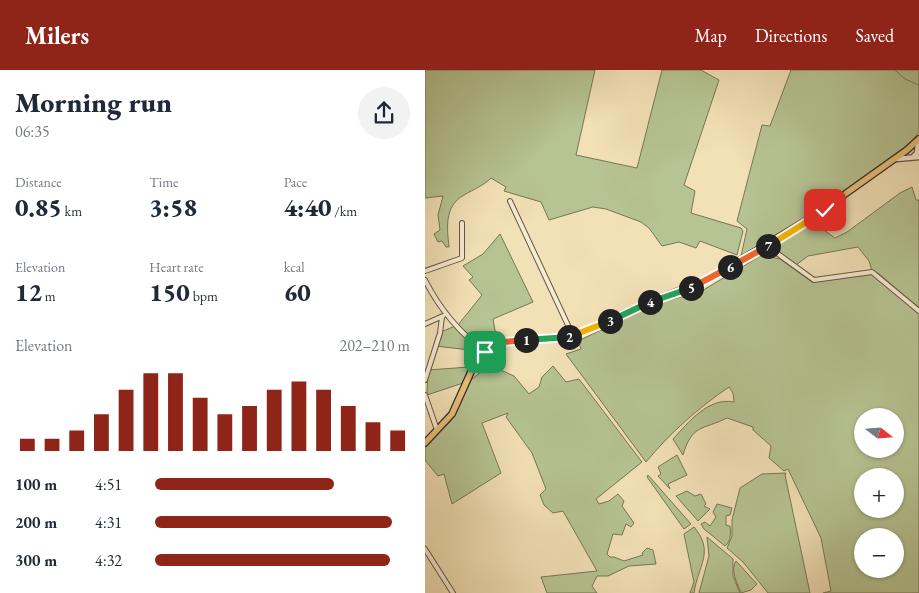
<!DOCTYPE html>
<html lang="en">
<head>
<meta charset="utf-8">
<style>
	body { margin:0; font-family:"EB Garamond",serif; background:#f2f2f3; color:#1f2937; height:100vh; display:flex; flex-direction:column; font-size:19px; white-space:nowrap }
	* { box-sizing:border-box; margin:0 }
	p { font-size:16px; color:#747a83 }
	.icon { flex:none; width:28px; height:28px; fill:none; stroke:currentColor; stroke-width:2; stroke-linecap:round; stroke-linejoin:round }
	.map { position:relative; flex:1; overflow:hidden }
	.panel { display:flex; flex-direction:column; background:#fff; width:425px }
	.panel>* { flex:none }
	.needle { width:32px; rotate:107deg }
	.fabs { position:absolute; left:429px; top:338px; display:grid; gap:10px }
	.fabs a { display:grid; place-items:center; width:50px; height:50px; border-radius:50%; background:#fff; box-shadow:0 1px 4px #0004; font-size:25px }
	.pin { position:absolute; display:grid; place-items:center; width:42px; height:42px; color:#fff; margin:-21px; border-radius:10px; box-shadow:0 2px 8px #0006 }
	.km { position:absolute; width:25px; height:25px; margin:-12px; border-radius:50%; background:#222; color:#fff; font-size:14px; line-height:25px; text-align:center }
	.round { display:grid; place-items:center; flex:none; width:52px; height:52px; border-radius:26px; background:#f2f2f3 }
	.overview { display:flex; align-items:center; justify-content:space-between; height:85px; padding:0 15px }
	h1 { font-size:28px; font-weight:800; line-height:38px }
	.stats { display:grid; grid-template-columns:repeat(3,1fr); gap:8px; height:85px; padding:5px 15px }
	.stats div { display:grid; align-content:center }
	.stats b { font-size:25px; font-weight:800 }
	.stats small { font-size:14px; font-weight:400 }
	.stats p { font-size:14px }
	.chart { height:140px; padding:10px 15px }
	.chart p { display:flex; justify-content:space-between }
	.chart svg { width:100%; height:90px; margin-top:5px; stroke:#8f2418; stroke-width:6 }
	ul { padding:0 15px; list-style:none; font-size:16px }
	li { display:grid; grid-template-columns:80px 60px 1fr; align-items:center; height:38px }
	li i { height:12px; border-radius:6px; background:#8f2418 }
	header { display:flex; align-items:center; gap:30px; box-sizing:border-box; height:70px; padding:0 25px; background:#8f2418; color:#fff }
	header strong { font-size:24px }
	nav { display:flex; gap:28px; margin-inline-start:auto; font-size:18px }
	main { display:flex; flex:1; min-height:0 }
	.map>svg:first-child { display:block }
</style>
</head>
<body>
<header>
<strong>Milers</strong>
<nav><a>Map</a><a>Directions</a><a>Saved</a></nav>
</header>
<main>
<section class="panel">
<div class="overview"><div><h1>Morning run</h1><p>06:35</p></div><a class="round"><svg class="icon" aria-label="share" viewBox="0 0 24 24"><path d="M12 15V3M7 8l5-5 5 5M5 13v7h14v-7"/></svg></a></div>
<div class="stats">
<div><p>Distance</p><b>0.85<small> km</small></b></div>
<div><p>Time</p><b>3:58</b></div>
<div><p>Pace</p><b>4:40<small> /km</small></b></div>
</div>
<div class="stats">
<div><p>Elevation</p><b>12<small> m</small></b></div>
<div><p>Heart rate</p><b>150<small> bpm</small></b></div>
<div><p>kcal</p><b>60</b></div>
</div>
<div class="chart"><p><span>Elevation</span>202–210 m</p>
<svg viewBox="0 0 160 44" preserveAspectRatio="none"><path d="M5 44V38M15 44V38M25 44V34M35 44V26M45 44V14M55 44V6M65 44V6M75 44V18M85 44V26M95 44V22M105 44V14M115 44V10M125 44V14M135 44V22M145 44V30M155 44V34"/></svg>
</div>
<ul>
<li><b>100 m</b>4:51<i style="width:70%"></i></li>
<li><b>200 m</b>4:31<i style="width:93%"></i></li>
<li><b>300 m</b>4:32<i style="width:92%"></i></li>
</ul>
</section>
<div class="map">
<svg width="494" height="523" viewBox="0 0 494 523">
	<rect width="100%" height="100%" fill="#f2e0b6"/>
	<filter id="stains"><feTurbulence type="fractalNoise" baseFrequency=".004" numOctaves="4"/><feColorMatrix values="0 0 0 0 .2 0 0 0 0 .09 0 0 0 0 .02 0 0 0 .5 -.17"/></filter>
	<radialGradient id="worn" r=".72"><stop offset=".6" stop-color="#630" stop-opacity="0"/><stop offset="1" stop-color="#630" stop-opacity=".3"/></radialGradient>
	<path fill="#b6c392" stroke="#767658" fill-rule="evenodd" d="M0,0H170L151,85L212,98L237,0H276L294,10L259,115L270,121L266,143L316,158L318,161L312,185L275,171L271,178L254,172L237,176L224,158L216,152L181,139L168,137L124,150L116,132L79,121L81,117L66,108C58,116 49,119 39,125C19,136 22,158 24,177H21L17,171L13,172L9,164L15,160L13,145L18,126L0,128Z
		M366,0H494V62L485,73L399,135L316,186L322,159L312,151L337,55L345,56Z
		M487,117L491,130H494V238L453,203L447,201L444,191L433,177L383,186L371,195L346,177L389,153L410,168L422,162L475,123Z
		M75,164L108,232L68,249L72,271L58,278L33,255L57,225L44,210L48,207L38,196L58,184Z
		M337,185L355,189L387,212L445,203L452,206L494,243V523H398L406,521L396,468L363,399L359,401L344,388L346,376L328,360V357L302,348C278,360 267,354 258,385L248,369C264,352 283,327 309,332L308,323L304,317C273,338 245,363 221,392L141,284L156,279L153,271L233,233L275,222ZM438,346H470V379H438ZM438,406H470V439H438ZM438,466H470V499H438Z
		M30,256L54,281L10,276L16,262Z
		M64,295L89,306L104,324L114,317L117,307L128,296L141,312L154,309L217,392L171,429L174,434L184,431L193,424L199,431L197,436L209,453L206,457L201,454L197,465L188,464L182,484L185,487H189L199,491L218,485L217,483L222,478L228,480L231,494L204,496L183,506H172L167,516L172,523H122L116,507L172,501L138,441L128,443L119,435L115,425L121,419L107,383L81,347L83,343L57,353L76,403L27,434L19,404L13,406L0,390V375L25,352L46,310Z
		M44,297L38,313L2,325L3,300Z
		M252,385L262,405L243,414L245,419L233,406L236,404L233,397Z
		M361,403L360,405L385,523H343L318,492L302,478L307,466V450L315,418L337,404Z
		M223,405L266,454L259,459L222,407Z
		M262,421L270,426L276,424L281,434L279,436L285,439L273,451L251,426Z
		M292,434L307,438L305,445L301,446V455L305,456C306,463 306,471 300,476L279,459L276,454L280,452L285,456L291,447L288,442Z
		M269,457C290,482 273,495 269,523H265L269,512L259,464Z
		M282,467L308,489V506L315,523H274L284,486Z
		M311,491L332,514L326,520L316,523C312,513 305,500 311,491Z"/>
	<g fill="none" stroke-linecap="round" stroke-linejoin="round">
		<path stroke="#738179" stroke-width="1" d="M470,0L480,9L494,15"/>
		<g stroke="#645745" stroke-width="6">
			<path id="minor" d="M85,131L148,266
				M342,176L389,210L447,202L494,241
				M0,201L37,188V153
				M0,210C14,238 35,263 60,282
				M0,254L18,246
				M0,310L15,263L17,247
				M0,325L12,360
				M0,479L28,523"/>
		</g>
		<g stroke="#645745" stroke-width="7">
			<path id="tertiary" d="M488,87L492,83L493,71
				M471,89L494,87"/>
		</g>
		<g stroke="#35291f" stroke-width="8">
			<path id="primary" d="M0,373L27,344L50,293L68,276L84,271L148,266L237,227L278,212L385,149L482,80L494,69"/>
		</g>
		<use href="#minor" stroke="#f7ebd0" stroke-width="4"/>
		<use href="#tertiary" stroke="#f7ebd0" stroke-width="4.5"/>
		<use href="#primary" stroke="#e9c07b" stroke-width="5.5"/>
	</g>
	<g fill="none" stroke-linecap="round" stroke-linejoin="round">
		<g stroke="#fff" stroke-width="10">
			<path id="split-1" d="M60,282L78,272L101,270"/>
		</g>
		<g stroke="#fff" stroke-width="10">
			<path id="split-2" d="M101,270L144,267"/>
		</g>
		<g stroke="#fff" stroke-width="10">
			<path id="split-3" d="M144,267L185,251"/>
		</g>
		<g stroke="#fff" stroke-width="10">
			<path id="split-4" d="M185,251L225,232"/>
		</g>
		<g stroke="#fff" stroke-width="10">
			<path id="split-5" d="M225,232L266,218"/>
		</g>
		<g stroke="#fff" stroke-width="10">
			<path id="split-6" d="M266,218L305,197"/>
		</g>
		<g stroke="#fff" stroke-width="10">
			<path id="split-7" d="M305,197L343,176"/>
		</g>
		<g stroke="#fff" stroke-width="10">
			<path id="split-8" d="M343,176L380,153"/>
		</g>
		<g stroke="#fff" stroke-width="10">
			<path id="split-9" d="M380,153L400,140"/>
		</g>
		<use href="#split-1" stroke="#f0652b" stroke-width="6"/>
		<use href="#split-2" stroke="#22a559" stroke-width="6"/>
		<use href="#split-3" stroke="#f5b400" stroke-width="6"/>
		<use href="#split-4" stroke="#22a559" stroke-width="6"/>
		<use href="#split-5" stroke="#22a559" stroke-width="6"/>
		<use href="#split-6" stroke="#f0652b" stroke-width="6"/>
		<use href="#split-7" stroke="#f0652b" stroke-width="6"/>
		<use href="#split-8" stroke="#f5b400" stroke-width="6"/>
		<use href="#split-9" stroke="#f5b400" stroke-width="6"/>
	</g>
	<rect width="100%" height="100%" filter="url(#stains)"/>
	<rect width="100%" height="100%" fill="url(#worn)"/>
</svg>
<div class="fabs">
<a><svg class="needle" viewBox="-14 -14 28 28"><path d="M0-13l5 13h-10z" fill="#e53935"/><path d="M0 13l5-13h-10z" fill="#747a83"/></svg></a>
<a>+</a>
<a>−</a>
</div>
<div class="pin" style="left:60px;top:282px;background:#1e9e55"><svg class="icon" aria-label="arrive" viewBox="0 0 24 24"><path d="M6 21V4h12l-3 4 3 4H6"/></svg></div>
<div class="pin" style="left:400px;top:140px;background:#d93025"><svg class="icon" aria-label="check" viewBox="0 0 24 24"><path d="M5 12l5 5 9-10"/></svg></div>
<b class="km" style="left:101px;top:270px">1</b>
<b class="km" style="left:144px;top:267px">2</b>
<b class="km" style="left:185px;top:251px">3</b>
<b class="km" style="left:225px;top:232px">4</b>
<b class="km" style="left:266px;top:218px">5</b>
<b class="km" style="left:305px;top:197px">6</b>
<b class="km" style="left:343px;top:176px">7</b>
</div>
</main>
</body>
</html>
